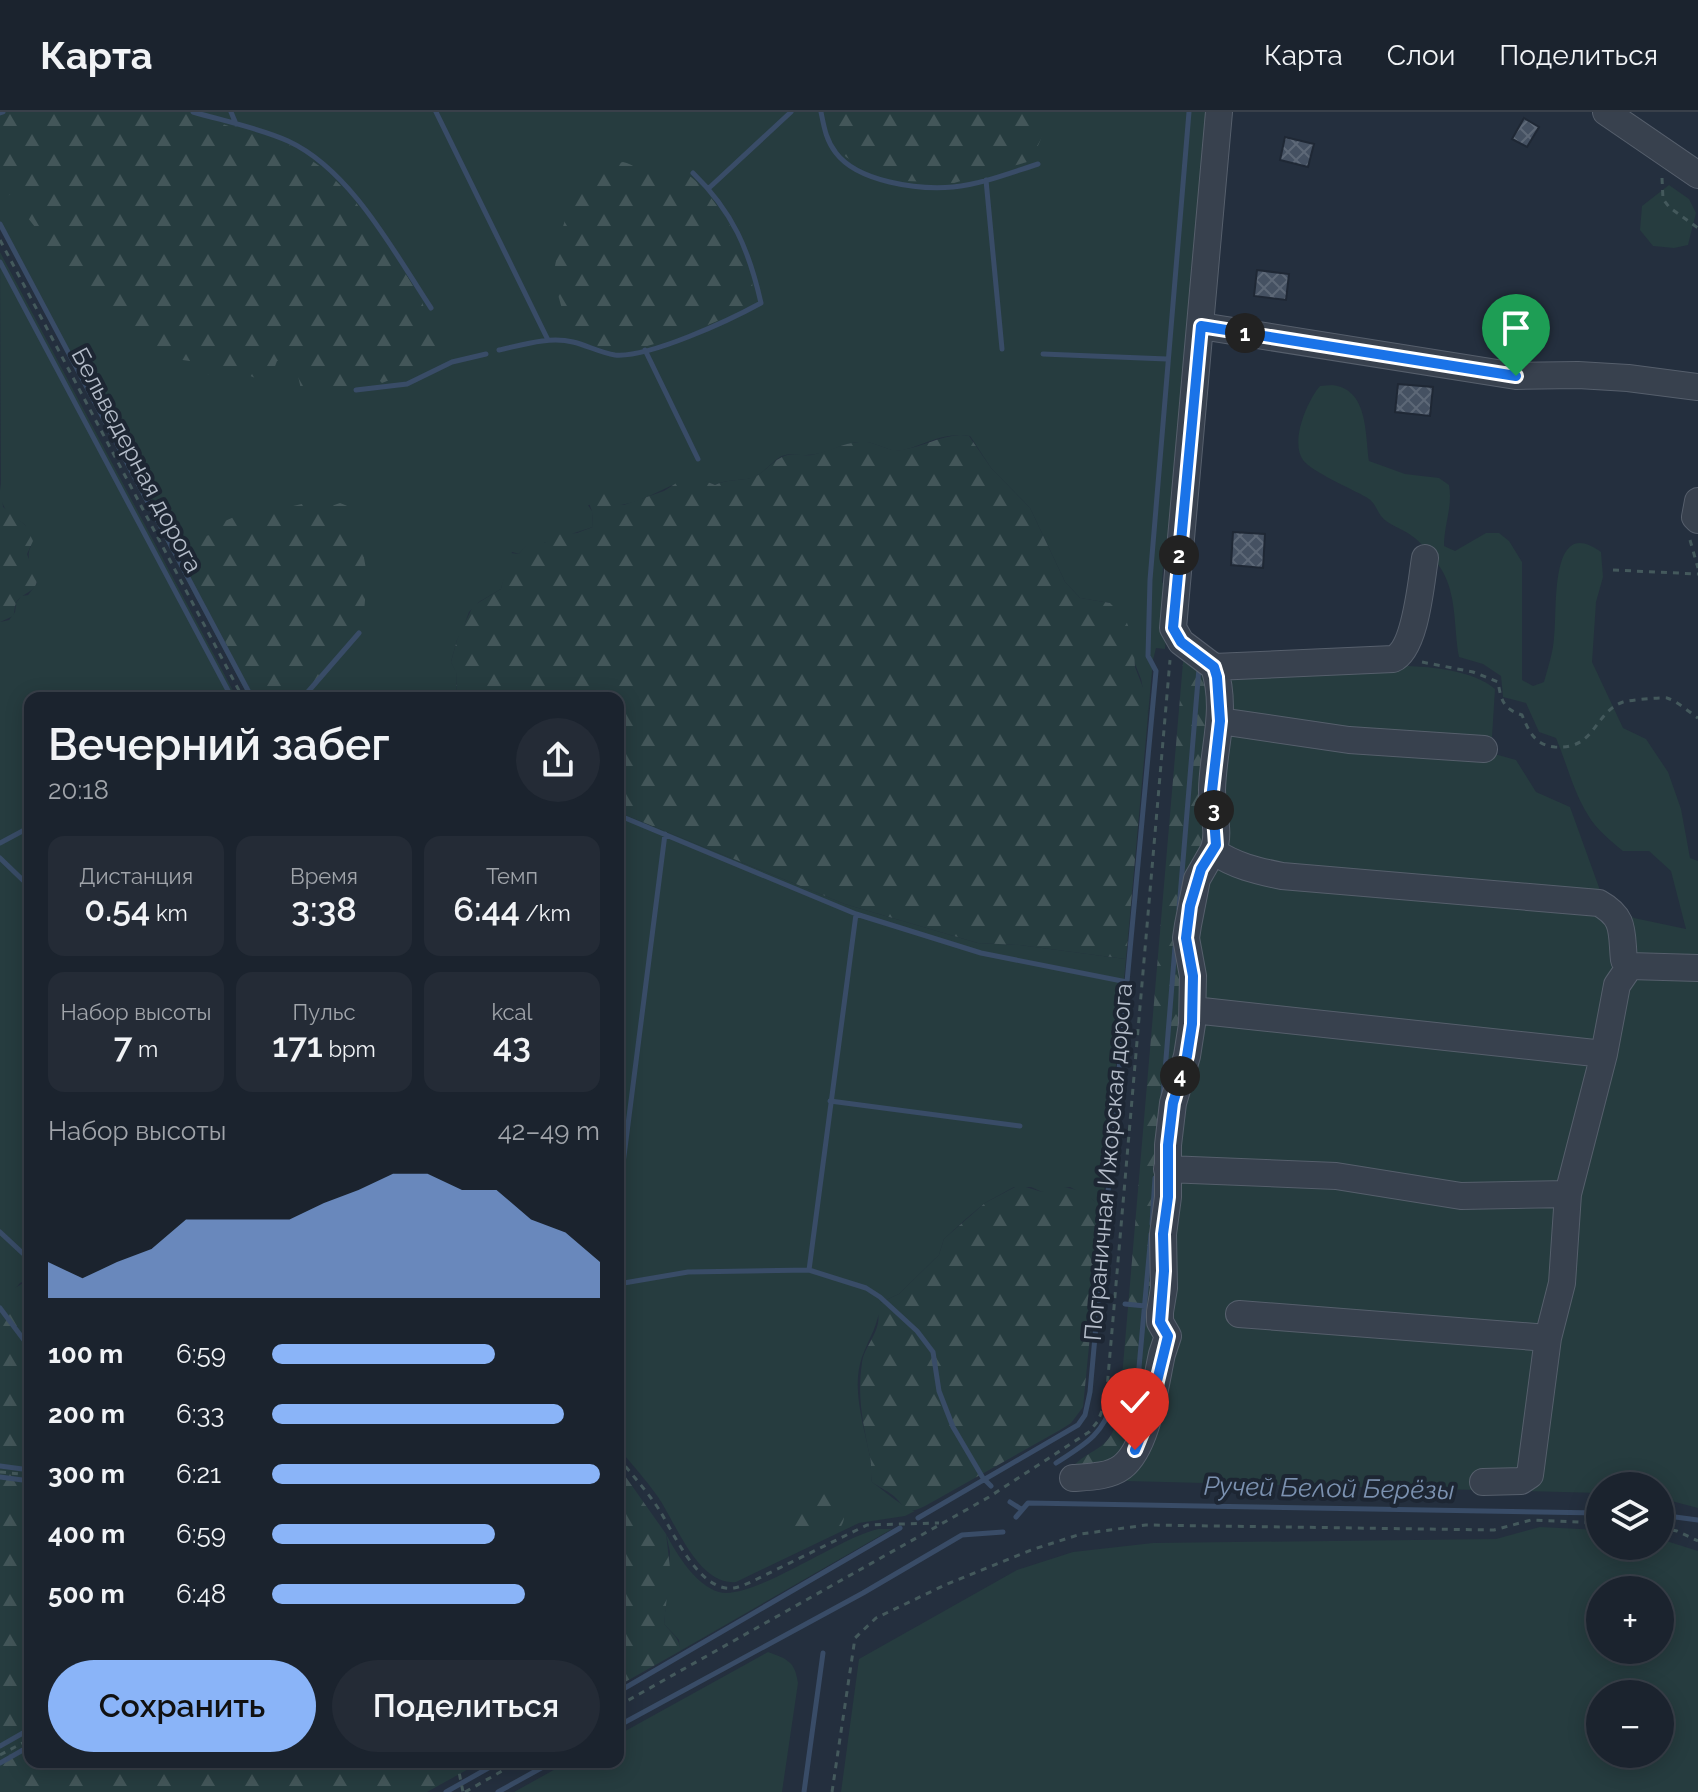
<!DOCTYPE html>
<html lang="ru">
<head>
<meta charset="utf-8">
<style>
	body { margin:0; font-family:Raleway,sans-serif; background:#242b36; color:#f1f3f6; height:100vh; display:flex; flex-direction:column; font-size:30px; white-space:nowrap }
	* { box-sizing:border-box; margin:0 }
	p { font-size:26px; color:#a0a4aa }
	.icon { flex:none; width:44px; height:44px; fill:none; stroke:currentColor; stroke-width:2; stroke-linecap:round; stroke-linejoin:round }
	.map { position:relative; flex:1; overflow:hidden }
	.details { position:absolute; left:24px; top:580px; width:600px; height:1076px; display:flex; flex-direction:column; background:#1b232e; border-radius:16px; box-shadow:0 4px 20px #0003,0 0 0 2px #39404a }
	.details>* { flex:none }
	.buttons { position:absolute; left:1586px; top:1360px; display:grid; gap:16px }
	.buttons a { display:grid; place-items:center; width:88px; height:88px; border-radius:50%; background:#1b232e; box-shadow:0 4px 20px #0003,0 0 0 2px #39404a; font-size:40px }
	.pin { position:absolute; display:grid; place-items:center; width:68px; height:68px; color:#fff; margin:-82px -34px; border-radius:50% 50% 50% 0; rotate:-45deg; box-shadow:0 0 8px #0007 }
	.pin .icon { rotate:45deg }
	.km { position:absolute; width:40px; height:40px; margin:-20px; border-radius:50%; background:#222; color:#fff; font-size:22px; line-height:40px; text-align:center }
	.round { display:grid; place-items:center; flex:none; width:84px; height:84px; border-radius:42px; background:#242b36 }
	.headline { display:flex; align-items:center; justify-content:space-between; height:136px; padding:0 24px }
	h1 { font-size:44px; font-weight:600; line-height:60px }
	.figures { display:grid; grid-template-columns:repeat(3,1fr); gap:12px; height:136px; padding:8px 24px }
	.figures div { display:grid; align-content:center; border-radius:16px; background:#242b36; text-align:center }
	.figures b { font-size:34px; font-weight:600 }
	.figures small { font-size:22px; font-weight:400 }
	.figures p { font-size:22px }
	.chart { height:224px; padding:16px 24px }
	.chart p { display:flex; justify-content:space-between }
	.chart svg { width:100%; height:144px; margin-top:8px; fill:#8ab4f8; opacity:.7 }
	.button { display:flex; gap:16px; margin-top:auto; padding:16px 24px }
	.button a { flex:1; height:92px; border-radius:48px; background:#8ab4f8; color:#111; font-size:32px; font-weight:600; line-height:92px; text-align:center }
	.button a+a { background:#242b36; color:#f1f3f6 }
	ul { padding:0 24px; list-style:none; font-size:26px }
	li { display:grid; grid-template-columns:128px 96px 1fr; align-items:center; height:60px }
	li i { height:20px; border-radius:10px; background:#8ab4f8 }
	header { display:flex; align-items:center; gap:48px; box-sizing:border-box; height:112px; padding:0 40px; background:#1b232e; border-bottom:2px solid #39404a }
	header strong { font-size:38px }
	nav { display:flex; gap:44px; margin-inline-start:auto; font-size:28px }
	.map>svg:first-child { display:block }
</style>
</head>
<body>
<header>
<strong>Карта</strong>
<nav><a>Карта</a><a>Слои</a><a>Поделиться</a></nav>
</header>
<div class="map">
<svg width="1698" height="1680" viewBox="0 0 1698 1680">
	<defs>
		<pattern id="forest-firs" width="22" height="20" patternUnits="userSpaceOnUse" patternTransform="scale(2)"><rect width="22" height="20" fill="#263c3f"/><path d="M5 1l3.5 6h-7zM16 11l3.5 6h-7z" fill="#435659"/></pattern>
		<pattern id="building-cross-hatch" width="8" height="8" patternUnits="userSpaceOnUse" patternTransform="scale(2)"><rect width="8" height="8" fill="#455162"/><path d="M0 0l8 8M0 8l8-8" fill="none" stroke="#5d6877"/></pattern>
	</defs>
	<rect width="100%" height="100%" fill="#242f3e"/>
	<path fill="#263c3f" fill-rule="evenodd" d="M0,0H1214L1172,425L1165,428L1162,470L1170,477L1165,537L1156,536L1153,548L1148,603L1141,567L1110,491L1080,486L1065,470L1030,396L991,356L970,324C942,320 928,332 903,338C888,341 876,329 861,330C843,330 826,343 807,343C797,344 792,340 782,344C772,349 763,363 752,366C739,369 728,367 715,373C683,357 659,385 626,392C615,394 601,392 588,393L592,399L593,415L544,431L528,432L519,442L512,440L501,477L479,490L469,500L462,520L457,528L451,550L457,561L456,586H249L0,116Z
		M1669,73L1689,87L1696,101L1688,133L1674,136L1653,134L1640,118L1642,94Z
		M0,140L237,586H30V1167L20,1171L0,1195V510L9,508L15,500L16,491L21,484L28,483L37,471C34,458 24,447 31,434L25,413L6,399L1,388Z
		M1332,273C1368,277 1365,320 1369,349L1405,362L1439,366L1449,373C1453,394 1444,412 1444,434L1455,439L1486,421H1499L1509,429L1522,450V568L1533,574L1544,570C1548,555 1553,541 1554,526C1558,500 1548,401 1601,440L1603,465L1596,490L1592,550L1623,616L1646,627L1668,660L1681,697L1690,746L1698,749V1396L1660,1386V1374H1600V1381L1125,1369L1133,1350L1164,1209L1193,831L1222,566C1286,561 1447,535 1495,577L1491,641L1516,648L1536,680L1570,695L1601,781L1634,806L1686,817L1671,759L1649,739H1623C1611,729 1596,717 1588,703C1573,679 1567,652 1556,626L1539,620L1526,591L1503,585L1501,564L1483,552L1459,545C1453,513 1458,478 1437,451C1430,442 1421,430 1412,424C1402,416 1389,414 1381,404C1376,397 1375,390 1366,385C1352,377 1312,360 1303,348C1290,330 1307,289 1320,274Z
		M618,700L845,792L978,831L1020,833L1126,847L1102,1101L1093,1088L1070,1075L1042,1080L1031,1075H1014L985,1091L967,1106L944,1127L939,1143L899,1182L880,1191C879,1213 869,1226 862,1245C851,1277 864,1313 870,1345C872,1353 870,1362 872,1370C882,1377 905,1397 915,1399L905,1404L859,1411L736,1470C698,1474 676,1411 658,1385C646,1368 632,1352 618,1336Z
		M1540,1415L1600,1418V1434H1660V1427L1698,1439V1680H841L859,1547L1017,1458L1073,1440L1153,1431L1496,1427ZM1600,1478H1660V1538H1600ZM1600,1582H1660V1642H1600Z
		M878,1417H892L680,1539L679,1528L664,1512L670,1440L666,1422C677,1442 695,1473 719,1480C752,1489 838,1426 878,1417Z
		M768,1540C787,1547 795,1549 798,1571L782,1680H514L568,1650H618V1623Z"/>
	<path fill="url(#forest-firs)" d="M6,0H87L93,4L99,0H185L291,34L325,58L352,85L418,180L425,198C444,204 447,228 444,246L426,262L402,263L382,271L376,265H368C345,290 343,276 319,268L312,276L301,277L296,255L287,247L277,249L271,265L260,268L238,259L213,263L207,262L202,260L194,249C181,250 147,238 135,230C125,223 117,211 108,204C103,200 96,199 91,195C91,173 81,181 68,168V154L49,141L37,138L34,126L35,115L24,101L20,83L13,80L8,84L0,79V3Z
		M823,0H1045C1048,14 1037,41 1027,50L954,71L906,69L879,65L846,45L831,27Z
		M623,50C633,52 641,60 652,61C666,62 674,54 688,63C715,80 765,162 750,193C724,208 650,239 620,238C602,237 581,229 568,218L553,165L561,121L566,105L569,75L584,60Z
		M960,323L969,324L991,356L1030,396L1065,470L1080,486L1110,491L1125,506L1133,526L1135,555L1145,581L1148,603L1126,847L1020,833L978,831L845,792L618,700V586H456L457,562L451,550L457,528L473,494L501,477L505,461L501,444L503,440L519,442L532,426L544,431L550,428L552,423L577,421L593,415L592,399L587,386L591,381L601,379L616,391L624,393L664,379L681,368L693,364L715,373C728,367 738,369 751,366C763,363 771,350 782,345C792,340 801,344 812,343C828,340 843,331 859,330C874,328 886,340 901,338C922,335 937,325 960,323Z
		M0,371L3,395L25,413L33,429L27,442C29,450 37,458 37,467C37,481 20,481 16,491C14,495 15,500 13,504L0,510Z
		M306,391L326,396L340,391L350,395L352,411L363,440L367,463L364,501L357,520L317,567L291,586H255L185,454V441L194,426L210,423L225,409L254,396L276,398Z
		M1184,539L1208,556L1209,693L1184,842L1164,1225L1127,1344L1069,1360C1088,1333 1110,1344 1119,1301Z
		M1019,1073L1042,1080C1063,1069 1093,1079 1102,1101L1083,1295L1071,1311L1060,1318L925,1394C909,1402 907,1398 896,1386C890,1380 879,1375 872,1370C870,1362 872,1353 870,1345C863,1310 857,1287 862,1251C864,1233 884,1217 877,1198L880,1191L899,1182L939,1143L944,1127L985,1091Z
		M30,1167V1650H481L427,1680H0V1195L10,1179Z
		M618,1354L666,1422L670,1456L664,1512C671,1521 681,1527 680,1539L618,1574Z
		M828,1380C846,1388 851,1412 832,1423L818,1419L803,1423L790,1421L780,1414C785,1397 797,1404 810,1399L816,1386Z"/>
	<g fill="none" stroke-linecap="round" stroke-linejoin="round">
		<path stroke="#394c67" stroke-width="5" d="M193,0C224,9 259,16 288,29C351,58 394,140 431,196
			M231,0L236,12
			M436,0L548,228
			M821,0C824,15 826,28 836,41C858,70 918,78 953,75C982,72 1010,61 1038,52
			M0,1L3,0
			M986,68L1002,237
			M709,76L791,0
			M0,112L252,586
			M0,150L232,586
			M499,238C522,233 549,224 573,230C586,233 601,241 615,243C649,246 730,208 761,191C749,138 733,100 693,61
			M645,238L698,347
			M1043,242L1167,247
			M356,278L407,272L452,250L486,242
			M298,586L306,582L359,521
			M618,703L856,802L981,841L1127,870L1090,1280L1085,1303L1078,1313L918,1406
			M0,731L30,715
			M0,746L30,775
			M1179,797L1199,556
			M1127,870L1156,559L1148,544L1150,468L1189,0
			M1163,984L1175,835
			M830,989L1020,1014
			M618,1091L665,722
			M1152,1112L1155,1066
			M0,1120L30,1148
			M809,1158L856,802
			M618,1172L688,1160L809,1158L866,1176L880,1185L917,1219L933,1240L939,1279L953,1315L983,1366L991,1374
			M1125,1192L1145,1194
			M0,1196L30,1236
			M1134,1311L1151,1122
			M1056,1351C1082,1334 1104,1323 1112,1290
			M0,1354L30,1358
			M0,1365L30,1369
			M1010,1390L1021,1397
			M1660,1403L1698,1408
			M1016,1405L1028,1391L1600,1401
			M618,1580L900,1416
			M618,1614L863,1481L962,1423L1003,1420
			M0,1634L30,1617
			M0,1651L30,1634
			M446,1680L499,1650
			M498,1680L552,1650
			M804,1680L823,1541"/>
	</g>
	<path fill="url(#building-cross-hatch)" stroke="#1f2835" stroke-width="2" d="M1524,6L1539,15L1527,35L1512,27Z
		M1285,25L1314,32L1308,55L1280,48Z
		M1257,158L1289,162L1286,188L1254,184Z
		M1398,272L1433,275L1430,304L1395,300Z
		M1233,420L1265,422L1263,456L1231,453Z"/>
	<g fill="none" stroke-linecap="round" stroke-linejoin="round">
		<g stroke="#565f6c" stroke-width="28">
			<path id="minor" d="M1606,0L1698,63
				M1201,214L1516,264L1578,263L1628,266L1698,275
				M1698,389L1695,405L1698,408
				M1214,555C1228,598 1213,635 1212,678C1212,698 1221,721 1213,739C1235,754 1257,759 1282,764L1599,791C1626,806 1621,820 1624,848L1630,854L1698,856
				M1214,555L1181,530L1173,516L1219,0
				M1214,555L1393,547C1416,537 1421,470 1425,446
				M1220,609L1349,628L1484,637
				M1193,898L1604,942
				M1167,1057L1336,1064L1461,1084L1568,1082
				M1239,1202L1548,1226
				M1073,1366C1088,1365 1109,1365 1122,1355C1148,1335 1155,1273 1162,1242L1168,1224L1160,1210V1200L1164,1176L1163,1122L1168,1085V1033L1173,991L1187,944L1192,912L1193,864L1186,826L1188,813L1197,767L1213,739
				M1483,1370L1521,1369L1530,1363L1548,1226L1562,1171L1568,1082L1604,942L1617,873L1630,854"/>
		</g>
		<path stroke="#44595c" stroke-width="3" stroke-dasharray="6 6" stroke-linecap="butt" d="M1662,66L1663,87L1669,95L1698,116
			M0,128L243,586
			M1690,428L1698,456
			M1613,458L1698,462
			M1422,550L1473,560L1498,570C1501,588 1503,597 1522,603C1529,620 1535,633 1555,635C1596,638 1593,601 1623,590C1629,588 1662,585 1667,586C1677,589 1689,600 1698,606
			M618,1345C632,1363 648,1380 660,1399C674,1422 700,1481 734,1476C740,1475 746,1472 751,1470L867,1413L939,1411
			M0,1360L30,1363
			M1660,1416L1677,1419L1698,1429
			M618,1594L989,1385L1089,1320L1098,1309L1106,1288L1170,548
			M0,1643L30,1627
			M457,1650L463,1680
			M465,1680L518,1650
			M832,1680L855,1526L876,1506L947,1472L1031,1438L1081,1422L1146,1413L1494,1418L1531,1408L1600,1411"/>
		<use href="#minor" stroke="#38414e" stroke-width="26"/>
	</g>
	<g fill="none" stroke-linecap="round" stroke-linejoin="round">
		<g stroke="#fff" stroke-width="16">
			<path id="route" d="M1135,1338L1148,1306L1168,1224L1160,1210L1164,1159L1163,1122L1168,1085V1033L1173,991L1187,944L1192,912L1193,864L1186,826L1190,794L1201,757L1216,733L1212,679L1220,609L1217,565L1214,555L1181,530L1173,516L1201,214L1516,264"/>
		</g>
		<use href="#route" stroke="#1a73e8" stroke-width="10"/>
	</g>
	<g text-anchor="middle" dominant-baseline="central" stroke-width="8" stroke-linejoin="round" paint-order="stroke">
		<g font-size="24" fill="#b4bcc9" stroke="#1d2633">
			<text transform="translate(137 348) rotate(62)">Бельведерная дорога</text>
			<text transform="translate(1108 1050) rotate(-85)">Пограничная Ижорская дорога</text>
		</g>
		<g font-size="26" font-style="italic" fill="#7c92b1" stroke="#1d2633">
			<text transform="translate(1329 1376) rotate(1)">Ручей Белой Берёзы</text>
		</g>
	</g>
</svg>
<div class="buttons">
<a><svg class="icon" aria-label="layers" viewBox="0 0 24 24"><path d="M12 4l9 5-9 5-9-5zM3 14l9 5 9-5"/></svg></a>
<a>+</a>
<a>−</a>
</div>
<div class="pin" style="left:1516px;top:264px;background:#1e9e55"><svg class="icon" aria-label="arrive" viewBox="0 0 24 24"><path d="M6 21V4h12l-3 4 3 4H6"/></svg></div>
<div class="pin" style="left:1135px;top:1338px;background:#d93025"><svg class="icon" aria-label="check" viewBox="0 0 24 24"><path d="M5 12l5 5 9-10"/></svg></div>
<b class="km" style="left:1245px;top:221px">1</b>
<b class="km" style="left:1179px;top:443px">2</b>
<b class="km" style="left:1214px;top:698px">3</b>
<b class="km" style="left:1180px;top:964px">4</b>
<section class="details">
<div class="headline"><div><h1>Вечерний забег</h1><p>20:18</p></div><a class="round"><svg class="icon" aria-label="share" viewBox="0 0 24 24"><path d="M12 15V3M7 8l5-5 5 5M5 13v7h14v-7"/></svg></a></div>
<div class="figures">
<div><p>Дистанция</p><b>0.54<small> km</small></b></div>
<div><p>Время</p><b>3:38</b></div>
<div><p>Темп</p><b>6:44<small> /km</small></b></div>
</div>
<div class="figures">
<div><p>Набор высоты</p><b>7<small> m</small></b></div>
<div><p>Пульс</p><b>171<small> bpm</small></b></div>
<div><p>kcal</p><b>43</b></div>
</div>
<div class="chart"><p><span>Набор высоты</span>42–49 m</p>
<svg viewBox="0 0 160 44" preserveAspectRatio="none"><path d="M0 44V33L10 38L20 33L30 29L40 20L50 20L60 20L70 20L80 15L90 11L100 6L110 6L120 11L130 11L140 20L150 24L160 33V44z"/></svg>
</div>
<ul>
<li><b>100 m</b>6:59<i style="width:68%"></i></li>
<li><b>200 m</b>6:33<i style="width:89%"></i></li>
<li><b>300 m</b>6:21<i style="width:100%"></i></li>
<li><b>400 m</b>6:59<i style="width:68%"></i></li>
<li><b>500 m</b>6:48<i style="width:77%"></i></li>
</ul>
<div class="button"><a>Сохранить</a><a>Поделиться</a></div>
</section>
</div>
</body>
</html>
